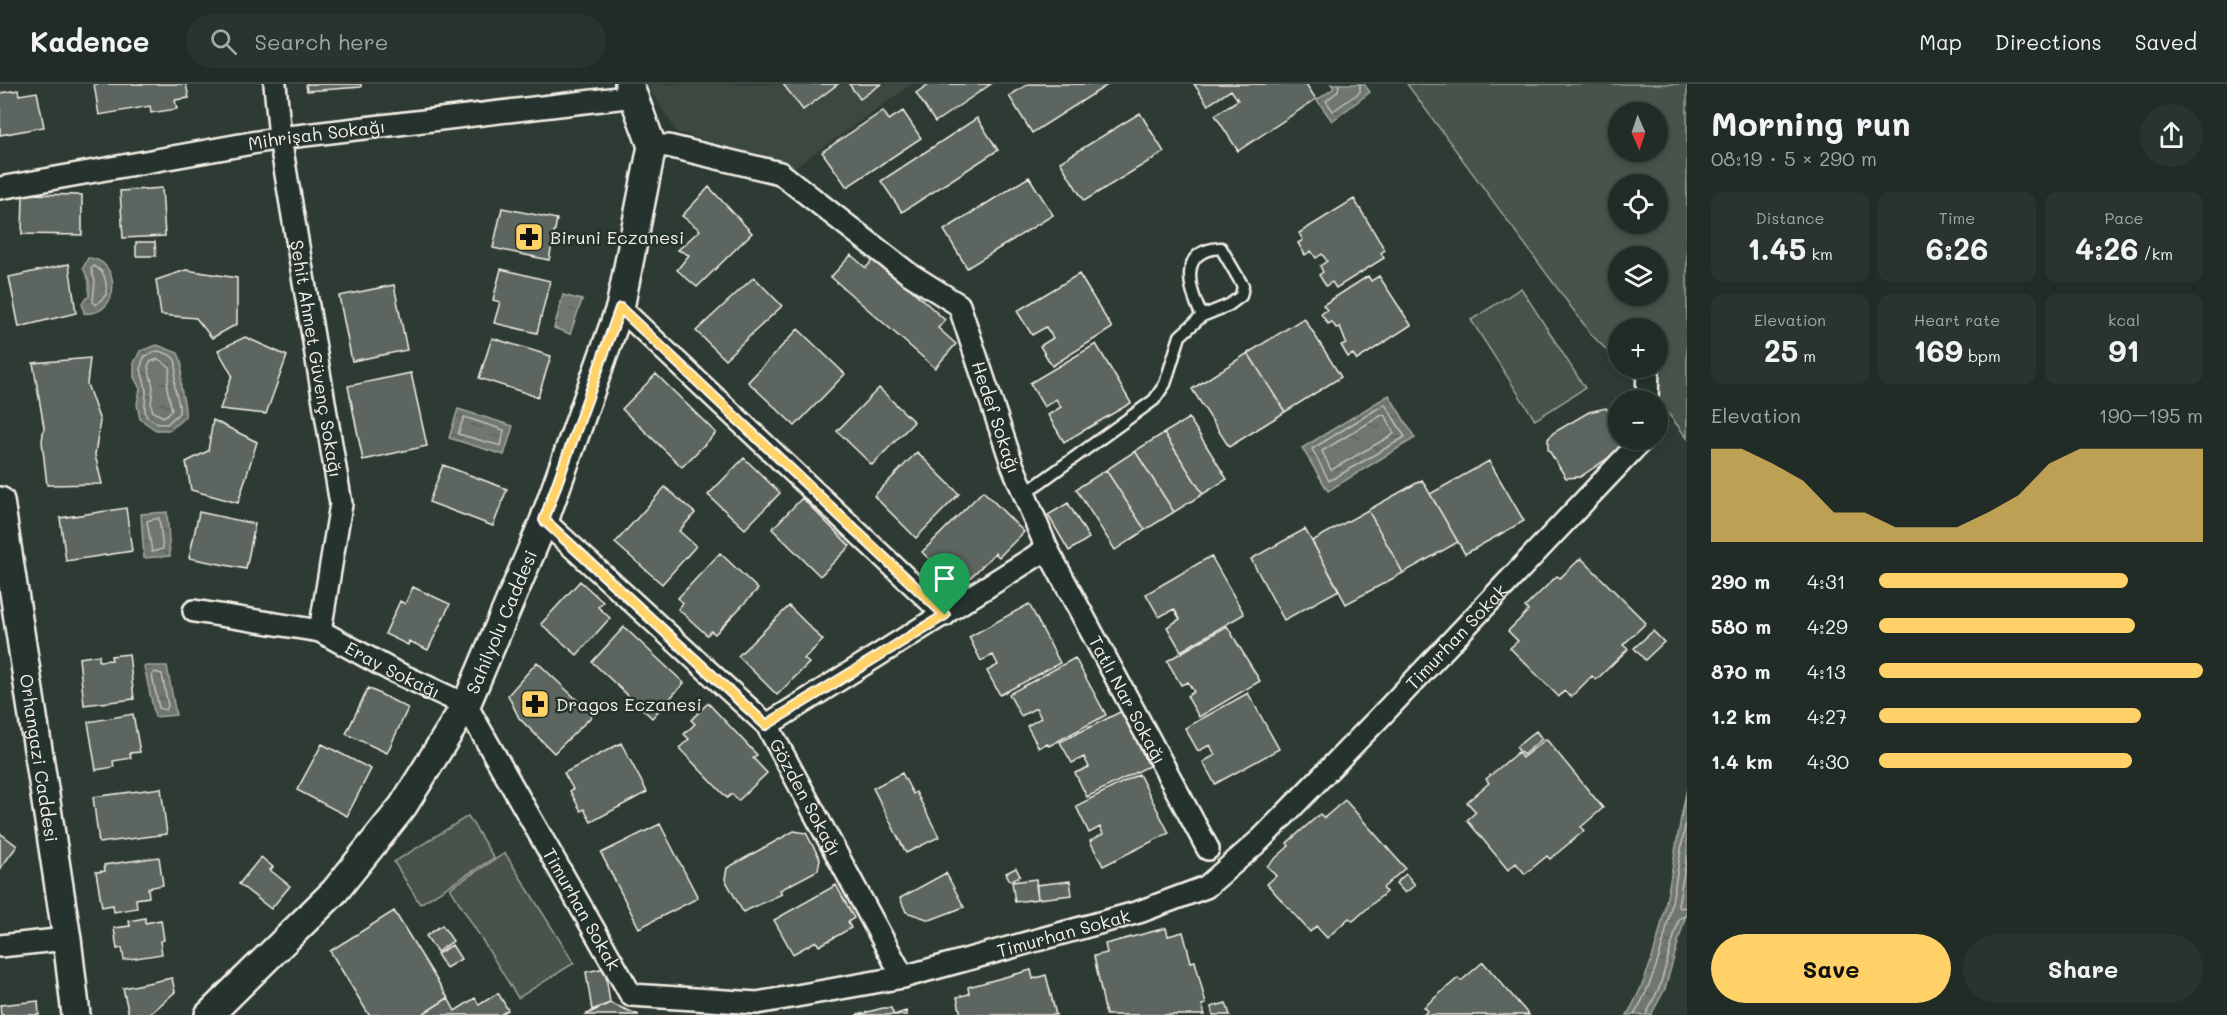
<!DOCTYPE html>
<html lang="en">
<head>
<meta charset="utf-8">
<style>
	body { margin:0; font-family:Mali,sans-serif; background:#2a342f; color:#f1f3f6; height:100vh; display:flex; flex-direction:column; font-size:22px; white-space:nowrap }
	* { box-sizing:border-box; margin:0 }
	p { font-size:20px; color:#a2a7a7 }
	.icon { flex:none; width:33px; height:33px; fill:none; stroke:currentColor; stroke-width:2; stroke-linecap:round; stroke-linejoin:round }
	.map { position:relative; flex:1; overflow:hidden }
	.panel { display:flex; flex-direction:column; background:#222c27; width:540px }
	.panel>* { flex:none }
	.needle { width:39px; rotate:177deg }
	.fabs { position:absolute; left:1608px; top:18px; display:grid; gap:12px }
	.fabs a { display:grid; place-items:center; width:60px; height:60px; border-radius:50%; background:#222c27; box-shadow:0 3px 9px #0003,0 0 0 2px #3f4844; font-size:30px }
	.pin { position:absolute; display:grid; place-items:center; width:51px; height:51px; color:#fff; margin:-62px -26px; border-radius:50% 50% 50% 0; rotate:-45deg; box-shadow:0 0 6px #0007 }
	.pin .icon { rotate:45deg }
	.round { display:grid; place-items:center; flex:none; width:63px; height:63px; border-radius:32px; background:#2a342f }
	.summary { display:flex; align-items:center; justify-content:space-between; height:102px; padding:0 24px }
	h1 { font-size:33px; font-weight:800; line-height:45px }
	.stats { display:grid; grid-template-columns:repeat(3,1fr); gap:9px; height:102px; padding:6px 24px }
	.stats div { display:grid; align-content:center; border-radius:12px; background:#2a342f; text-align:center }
	.stats b { font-size:30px; font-weight:800 }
	.stats small { font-size:16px; font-weight:400 }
	.stats p { font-size:16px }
	.chart { height:168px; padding:12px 24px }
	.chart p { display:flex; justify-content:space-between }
	.chart svg { width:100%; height:108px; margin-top:6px; fill:#ffd166; opacity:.7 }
	.primary-button { display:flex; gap:12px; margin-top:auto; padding:12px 24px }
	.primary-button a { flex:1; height:69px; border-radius:36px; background:#ffd166; color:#111; font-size:24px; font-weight:800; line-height:69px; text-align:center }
	.primary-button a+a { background:#2a342f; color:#f1f3f6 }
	ul { padding:0 24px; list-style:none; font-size:20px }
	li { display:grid; grid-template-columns:96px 72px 1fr; align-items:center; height:45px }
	li i { height:15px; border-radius:8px; background:#ffd166 }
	header { display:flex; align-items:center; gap:36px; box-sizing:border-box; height:84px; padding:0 30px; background:#222c27; border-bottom:2px solid #3f4844 }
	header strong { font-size:28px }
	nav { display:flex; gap:33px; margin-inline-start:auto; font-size:21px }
	.search { width:420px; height:54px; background:#2a342f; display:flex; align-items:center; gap:15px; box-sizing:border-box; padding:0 21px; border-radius:33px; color:#a2a7a7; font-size:22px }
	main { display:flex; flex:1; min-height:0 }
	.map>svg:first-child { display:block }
</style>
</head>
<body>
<header>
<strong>Kadence</strong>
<div class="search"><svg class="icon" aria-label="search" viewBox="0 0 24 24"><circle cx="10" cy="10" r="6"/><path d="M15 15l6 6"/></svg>Search here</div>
<nav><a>Map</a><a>Directions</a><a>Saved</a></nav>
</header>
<main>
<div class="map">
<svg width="1687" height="931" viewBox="0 0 1687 931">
	<defs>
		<pattern id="water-ripples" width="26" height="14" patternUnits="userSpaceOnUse" patternTransform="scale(1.5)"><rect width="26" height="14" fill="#6f7770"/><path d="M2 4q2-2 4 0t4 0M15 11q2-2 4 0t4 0" fill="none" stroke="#5c605b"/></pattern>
	</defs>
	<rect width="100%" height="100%" fill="#2e3b34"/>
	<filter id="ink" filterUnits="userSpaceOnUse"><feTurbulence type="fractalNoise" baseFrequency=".0167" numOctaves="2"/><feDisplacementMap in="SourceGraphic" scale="12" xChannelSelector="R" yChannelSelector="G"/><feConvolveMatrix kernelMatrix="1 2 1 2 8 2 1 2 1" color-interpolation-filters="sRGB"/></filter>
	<g filter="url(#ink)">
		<path fill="#3c4841" d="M646,0H912L794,84L677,48Z"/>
		<path fill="#48524c" stroke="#9ea29a" stroke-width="1.5" fill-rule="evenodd" d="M1407,0H1687V354L1658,316L1623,284H1658V244H1618V278L1591,250ZM1618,28H1658V68H1618ZM1618,100H1658V140H1618ZM1618,172H1658V212H1618Z
			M1521,204L1585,304L1535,336L1471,236Z
			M468,732L494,774L420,820L394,778Z
			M505,769L574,879L518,914L450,804Z"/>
		<path fill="url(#water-ripples)" stroke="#a4a8a0" stroke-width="1.5" d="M1331,0H1364L1370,8L1332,37L1317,16L1334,4Z
			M88,174C122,175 121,233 84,229L82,219L89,212V197L83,184Z
			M563,211L582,216L570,250L554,244Z
			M157,261L178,269C186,285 179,289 181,304C183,315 186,322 185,333L170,346H156L140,335L137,320L140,305L134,293V279L140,267Z
			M1389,311L1415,354L1328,407L1302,364Z
			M458,325L513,342L504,371L449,354Z
			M167,428L170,472L144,474L141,430Z
			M144,582H167L176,631L155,633Z
			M1687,705V827L1665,905L1651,931H1627C1667,864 1670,779 1687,705Z"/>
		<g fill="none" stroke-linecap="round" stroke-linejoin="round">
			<path stroke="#bfc0b8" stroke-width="1.5" d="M1339,0L1338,7L1326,17L1333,27L1360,8V0
				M94,182C106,188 107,198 106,211L96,221L93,218L95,197L91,185Z
				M158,267C187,273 172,287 175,305C177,314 180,320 179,329L167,340H158L146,332C143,322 146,318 146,309C146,293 136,287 145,272Z
				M158,275L170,283L167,304L172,326L164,333L153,328L151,321L153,303L148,282L150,278Z
				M1385,320L1405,353L1329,397L1312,365Z
				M1382,331L1386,332L1394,350L1331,386L1322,367Z
				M464,333L504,346L501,362L458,350Z
				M159,434L163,465L152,468L147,437Z
				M155,588L162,590L168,622L166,626L159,624L152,591Z
				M1687,772L1678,821L1680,824L1687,823
				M1634,931C1669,873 1674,798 1687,732
				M1646,931L1660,902L1679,835L1687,831"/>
		</g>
		<path fill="#5c655e" stroke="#f4f1e8" stroke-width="1.5" d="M94,0H186L189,14L175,16L177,25L151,29L150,22L99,31Z
			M306,0H361V3L307,7Z
			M783,0H838L803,26Z
			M849,0H881L860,15Z
			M929,0H991L935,38L916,9Z
			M1028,0H1109L1032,49L1009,12Z
			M1194,0H1306L1316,15L1238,67L1215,31L1238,16L1231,6L1208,21Z
			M18,6L19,11L37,8L44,43L0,51V9Z
			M883,27L889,36L903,27L921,54L847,103L822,68Z
			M1140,29L1164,68L1084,117L1060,78Z
			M977,34L998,66L902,128L881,97Z
			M1029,93L1053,131L967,184L944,146Z
			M709,103L752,149L697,203L677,186L689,171L678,166L700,146L682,132Z
			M162,104L165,152L123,154L120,107Z
			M23,110L82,111V151L22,150Z
			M1354,115L1385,166L1381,169L1384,174L1336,204L1332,198L1326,202L1319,191L1323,188L1320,182L1327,177L1322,170L1316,174L1311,167L1305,171L1298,159L1303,156L1299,149Z
			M502,124L557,135L549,176L493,164Z
			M136,158H155L156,172H136Z
			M851,171L866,184L875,173L945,236L938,244L956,260L935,284L831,193Z
			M69,180L76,229L19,243L9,193Z
			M501,185L550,197L537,249L494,239L500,218L493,216Z
			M186,186L237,194V240L212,254L196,234L161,231L156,196Z
			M1079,190L1112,244L1052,282L1040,262L1053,254L1046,243L1032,251L1017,227Z
			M1368,192L1371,197L1379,192L1411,241L1357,276L1353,270L1348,273L1341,261L1346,259L1340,243L1336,244L1332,238L1328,240L1321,230L1327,226L1323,221Z
			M754,193L782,222L725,275L696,247Z
			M394,201L407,266L352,277L339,212Z
			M1304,234L1341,293L1285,328L1248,269Z
			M798,245L845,290L795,342L748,298Z
			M245,253L287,272L266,330L220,325L232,291L218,266Z
			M492,254L551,272L538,313L479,294Z
			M1096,260L1131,319L1064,358L1048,331L1061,323L1056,315L1044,323L1030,299Z
			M1248,269L1285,328L1229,363L1192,305Z
			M90,274L87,300L100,337L95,371L102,400L47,401L42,357L44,343L33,279Z
			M411,289L427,362L363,376L348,302Z
			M656,290L716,349L682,383L622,325Z
			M879,304L914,338L872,381L837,347Z
			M1606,324L1618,341V356H1625L1624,360L1614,370L1580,393L1566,394L1548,365V355L1553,349L1589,328Z
			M1189,334L1227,395L1203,410L1164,349Z
			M213,336L257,358L238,419L191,406L186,378L208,367Z
			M1164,349L1203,410L1174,428L1135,367Z
			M1135,367L1174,428L1145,446L1106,386Z
			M917,368L959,410L916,454L874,412Z
			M744,374L780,409L745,445L708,411Z
			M1489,377L1524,437L1465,470L1430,410Z
			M443,381L507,405L493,442L429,418Z
			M1106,386L1145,446L1115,466L1076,405Z
			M1422,396L1458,458L1403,489L1368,426Z
			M665,403L695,429L679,447L696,462L662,500L615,459Z
			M983,407L1024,448L999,473L995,469L959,505L922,468Z
			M802,414L850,462L820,492L772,445Z
			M1068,419L1089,454L1069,467L1048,431Z
			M126,424L132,467L66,477L60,434Z
			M1368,426L1403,489L1346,520L1312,457Z
			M199,428L255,440L246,485L189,474Z
			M1305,445L1339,506L1284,536L1251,475Z
			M720,469L758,505L715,550L711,547L707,551L678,525L683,519L678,514Z
			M1211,472L1244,530L1181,567L1167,543L1180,535L1174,525L1159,533L1146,510Z
			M1581,474L1646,539L1623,561L1628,565L1596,596L1592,592L1571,613L1564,607L1559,613L1510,564L1518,557L1508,547L1528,527L1525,523L1557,492L1560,494Z
			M580,497L603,518L598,523L610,534L577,571L541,540Z
			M413,503L450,520L428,566L409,557L408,561L385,550L400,517L405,520Z
			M1029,520L1060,579L1000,611L987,587L998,581L993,571L981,577L969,553Z
			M789,522L823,556L804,575L809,579L777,611L738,572Z
			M1227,542L1260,597L1199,633L1187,612L1194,608L1188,598L1181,601L1167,577Z
			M624,543L684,599L652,634L592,578Z
			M1653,547L1664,558L1645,576L1634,564Z
			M129,570L134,615L84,621L79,574L99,571V577L112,576L111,572Z
			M1075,574L1106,631L1049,662L1047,659L1039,664L1027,642L1041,634L1036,624L1021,632L1009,610Z
			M537,578L593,631L554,669L519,634L508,611Z
			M368,604L408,624L387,669L346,650Z
			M1248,609L1279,665L1215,700L1203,678L1215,671L1210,661L1198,667L1185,644Z
			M708,619L757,671L753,674L767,689L738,717L732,710L727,714L679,664L689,655L684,650L695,640L691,636Z
			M1122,627L1149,682L1087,713L1075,689L1089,683L1084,673L1072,679L1060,658Z
			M133,630L140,668L130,669L131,674L113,677L114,683L96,686L88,638Z
			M1536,647L1542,655L1523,671L1516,663Z
			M1546,655L1603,724L1581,743L1584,747L1550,775L1547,772L1525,790L1516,779L1508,786L1467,736L1476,728L1467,718L1489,699L1486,695L1518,668L1522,674Z
			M621,659L647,708L591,738L584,725L581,727L570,707L573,705L564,689Z
			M322,660L371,685L347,732L297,706Z
			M902,689L913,710L916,708L939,753L906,769L873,704Z
			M1139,690L1169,749L1103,782L1090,757L1103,750L1100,743L1089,749L1076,722Z
			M161,704L167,750L99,759L93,713Z
			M1345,716L1405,784L1383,804L1386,808L1353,837L1349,834L1327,854L1316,842L1310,848L1267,800L1276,792L1267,782L1289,762L1287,759L1320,730L1324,734Z
			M660,740L698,814L639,844L601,769Z
			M794,747L806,749L820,775L818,786L780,806L782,810L743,828L725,795L727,784Z
			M0,749L17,762L0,785Z
			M159,773L163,801L148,804L149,813L136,815L137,824L114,828L113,821L102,823L96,788L105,787L104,781Z
			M261,773L273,783L270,786L290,802L271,825L239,800Z
			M1016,784L1020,792L1010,797L1006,789Z
			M946,789L964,823L930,836L906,828L900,814Z
			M1406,790L1415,801L1405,809L1396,799Z
			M1036,795L1038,815L1015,818L1012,798Z
			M1070,797L1072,811L1038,815L1036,801Z
			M836,801L854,834L848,838L851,844L819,862L816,857L793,870L774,836Z
			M394,827L448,914L421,931H369L330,867Z
			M145,834V839L161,836L164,856L160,857L162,870L124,876L122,864L117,865L114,844L130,842L129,837Z
			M442,841L453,857L437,868L426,852Z
			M1166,844L1168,852L1183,848L1191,878L1195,877L1206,920L1202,921L1205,931H1106L1094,872L1107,869L1105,860Z
			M452,861L461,875L446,884L437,870Z
			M1483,878L1529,931H1423L1428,927L1424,923L1458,894L1461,897Z
			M605,884L610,919L592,926L586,888Z
			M1031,886L1033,895L1046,891L1056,931H961L957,913L969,910L968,903Z
			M172,894L175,908L149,931H129L123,904Z
			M498,909L508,926L500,931H421L448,914L455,927L475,914L479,921Z
			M38,917L39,931H1L0,921Z
			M610,919L639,931H585Z
			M1226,919L1230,931H1213L1211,923Z
			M883,924H891L894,931L906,927L907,931H856Z"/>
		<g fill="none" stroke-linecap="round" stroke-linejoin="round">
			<g stroke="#f4f1e8" stroke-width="15">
				<path id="service" d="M1024,410L1154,316L1165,300L1180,252L1202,232L1229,221L1241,212L1243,202L1221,164C1177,166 1189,205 1202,232"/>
			</g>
			<g stroke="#f4f1e8" stroke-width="26">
				<g id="minor">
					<path id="s1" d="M275,0L280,54L341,420L320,547"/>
					<path id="s2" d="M652,62H668L780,89L908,189L959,221L1012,380L1047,465L767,641"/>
					<path id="s3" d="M0,104L280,54L635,12"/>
					<path d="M620,224L945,531"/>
					<path d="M1647,316L1648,284"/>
					<path id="s4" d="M544,437L767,641L903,893"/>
					<path id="s5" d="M1047,465L1208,765"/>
					<path id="s6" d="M194,527L320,547L391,586L466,621L631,911L757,919L903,893L1139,828L1206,803L1261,755L1379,634L1642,356"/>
					<path d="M0,862L67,855"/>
				</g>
			</g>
			<g stroke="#f4f1e8" stroke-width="32">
				<g id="tertiary">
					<path id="s7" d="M0,417L67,855L76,931"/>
					<path id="s8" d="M209,931L335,807L403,722L466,621L544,437L620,224L652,62L629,0"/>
				</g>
			</g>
			<use href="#service" stroke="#26332d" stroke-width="10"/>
			<use href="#minor" stroke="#26332d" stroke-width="21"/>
			<use href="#tertiary" stroke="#26332d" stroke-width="27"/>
		</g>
	</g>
	<g fill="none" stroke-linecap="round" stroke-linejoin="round" filter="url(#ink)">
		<g stroke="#fff" stroke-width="12">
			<path id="route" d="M620,224L945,531L766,641L544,436Z"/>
		</g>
		<use href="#route" stroke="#ffd166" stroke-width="8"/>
	</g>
	<defs>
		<g id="pharmacy-square" transform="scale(1.5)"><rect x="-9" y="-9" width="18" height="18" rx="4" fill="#ffd166" stroke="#26332d"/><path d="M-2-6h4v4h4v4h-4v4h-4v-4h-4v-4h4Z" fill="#111"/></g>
	</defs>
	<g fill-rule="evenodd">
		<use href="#pharmacy-square" x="529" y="153"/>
		<use href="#pharmacy-square" x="535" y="620"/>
	</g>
	<g text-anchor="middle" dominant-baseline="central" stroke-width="5" stroke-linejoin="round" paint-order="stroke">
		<g font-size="18" fill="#f4f1e8" stroke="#26332d">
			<text stroke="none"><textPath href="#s3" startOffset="321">Mihrişah Sokağı</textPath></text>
			<text stroke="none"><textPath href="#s1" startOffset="278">Şehit Ahmet Güvenç Sokağı</textPath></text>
			<text stroke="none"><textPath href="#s2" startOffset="472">Hedef Sokağı</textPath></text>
			<text stroke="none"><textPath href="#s8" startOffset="495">Sahilyolu Caddesi</textPath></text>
			<text stroke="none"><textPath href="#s6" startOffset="1570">Timurhan Sokak</textPath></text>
			<text stroke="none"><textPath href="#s6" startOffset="210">Eray Sokağı</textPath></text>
			<text stroke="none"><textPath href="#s5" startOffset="171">Tatlı Nar Sokağı</textPath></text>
			<text stroke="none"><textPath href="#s7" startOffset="260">Orhangazi Caddesi</textPath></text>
			<text stroke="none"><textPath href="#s4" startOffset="384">Gözden Sokağı</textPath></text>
			<text stroke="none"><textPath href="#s6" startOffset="526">Timurhan Sokak</textPath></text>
			<text stroke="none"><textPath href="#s6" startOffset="1066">Timurhan Sokak</textPath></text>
		</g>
		<g font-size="18" fill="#f4f1e8" stroke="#26332d" text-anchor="start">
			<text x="550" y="153">Biruni Eczanesi</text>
			<text x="556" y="620">Dragos Eczanesi</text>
		</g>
	</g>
</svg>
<div class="fabs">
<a><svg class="needle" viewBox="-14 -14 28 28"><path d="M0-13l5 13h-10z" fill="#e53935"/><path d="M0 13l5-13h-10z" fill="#a2a7a7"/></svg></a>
<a><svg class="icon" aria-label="locate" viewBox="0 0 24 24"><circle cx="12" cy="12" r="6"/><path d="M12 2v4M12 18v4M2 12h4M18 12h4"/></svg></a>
<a><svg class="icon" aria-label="layers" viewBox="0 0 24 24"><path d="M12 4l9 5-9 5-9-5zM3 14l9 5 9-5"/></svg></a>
<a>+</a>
<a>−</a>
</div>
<div class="pin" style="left:945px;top:531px;background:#1e9e55"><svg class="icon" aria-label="arrive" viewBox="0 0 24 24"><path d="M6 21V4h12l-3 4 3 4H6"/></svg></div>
</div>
<section class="panel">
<div class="summary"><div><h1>Morning run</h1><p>08:19 · 5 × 290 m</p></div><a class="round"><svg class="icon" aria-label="share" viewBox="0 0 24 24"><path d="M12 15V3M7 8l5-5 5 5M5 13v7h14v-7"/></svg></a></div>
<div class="stats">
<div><p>Distance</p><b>1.45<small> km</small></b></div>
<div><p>Time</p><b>6:26</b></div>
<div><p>Pace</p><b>4:26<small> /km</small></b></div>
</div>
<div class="stats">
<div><p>Elevation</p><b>25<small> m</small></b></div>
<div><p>Heart rate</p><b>169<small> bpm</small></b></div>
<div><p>kcal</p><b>91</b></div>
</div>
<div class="chart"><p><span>Elevation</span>190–195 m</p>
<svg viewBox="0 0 160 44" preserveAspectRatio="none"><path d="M0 44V6L10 6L20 12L30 19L40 32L50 32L60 38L70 38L80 38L90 32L100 25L110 12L120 6L130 6L140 6L150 6L160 6V44z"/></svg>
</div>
<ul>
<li><b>290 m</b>4:31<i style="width:77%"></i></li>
<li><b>580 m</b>4:29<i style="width:79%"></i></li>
<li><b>870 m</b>4:13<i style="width:100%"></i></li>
<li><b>1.2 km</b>4:27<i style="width:81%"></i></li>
<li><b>1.4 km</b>4:30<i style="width:78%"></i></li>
</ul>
<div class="primary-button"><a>Save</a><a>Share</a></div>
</section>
</main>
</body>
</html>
